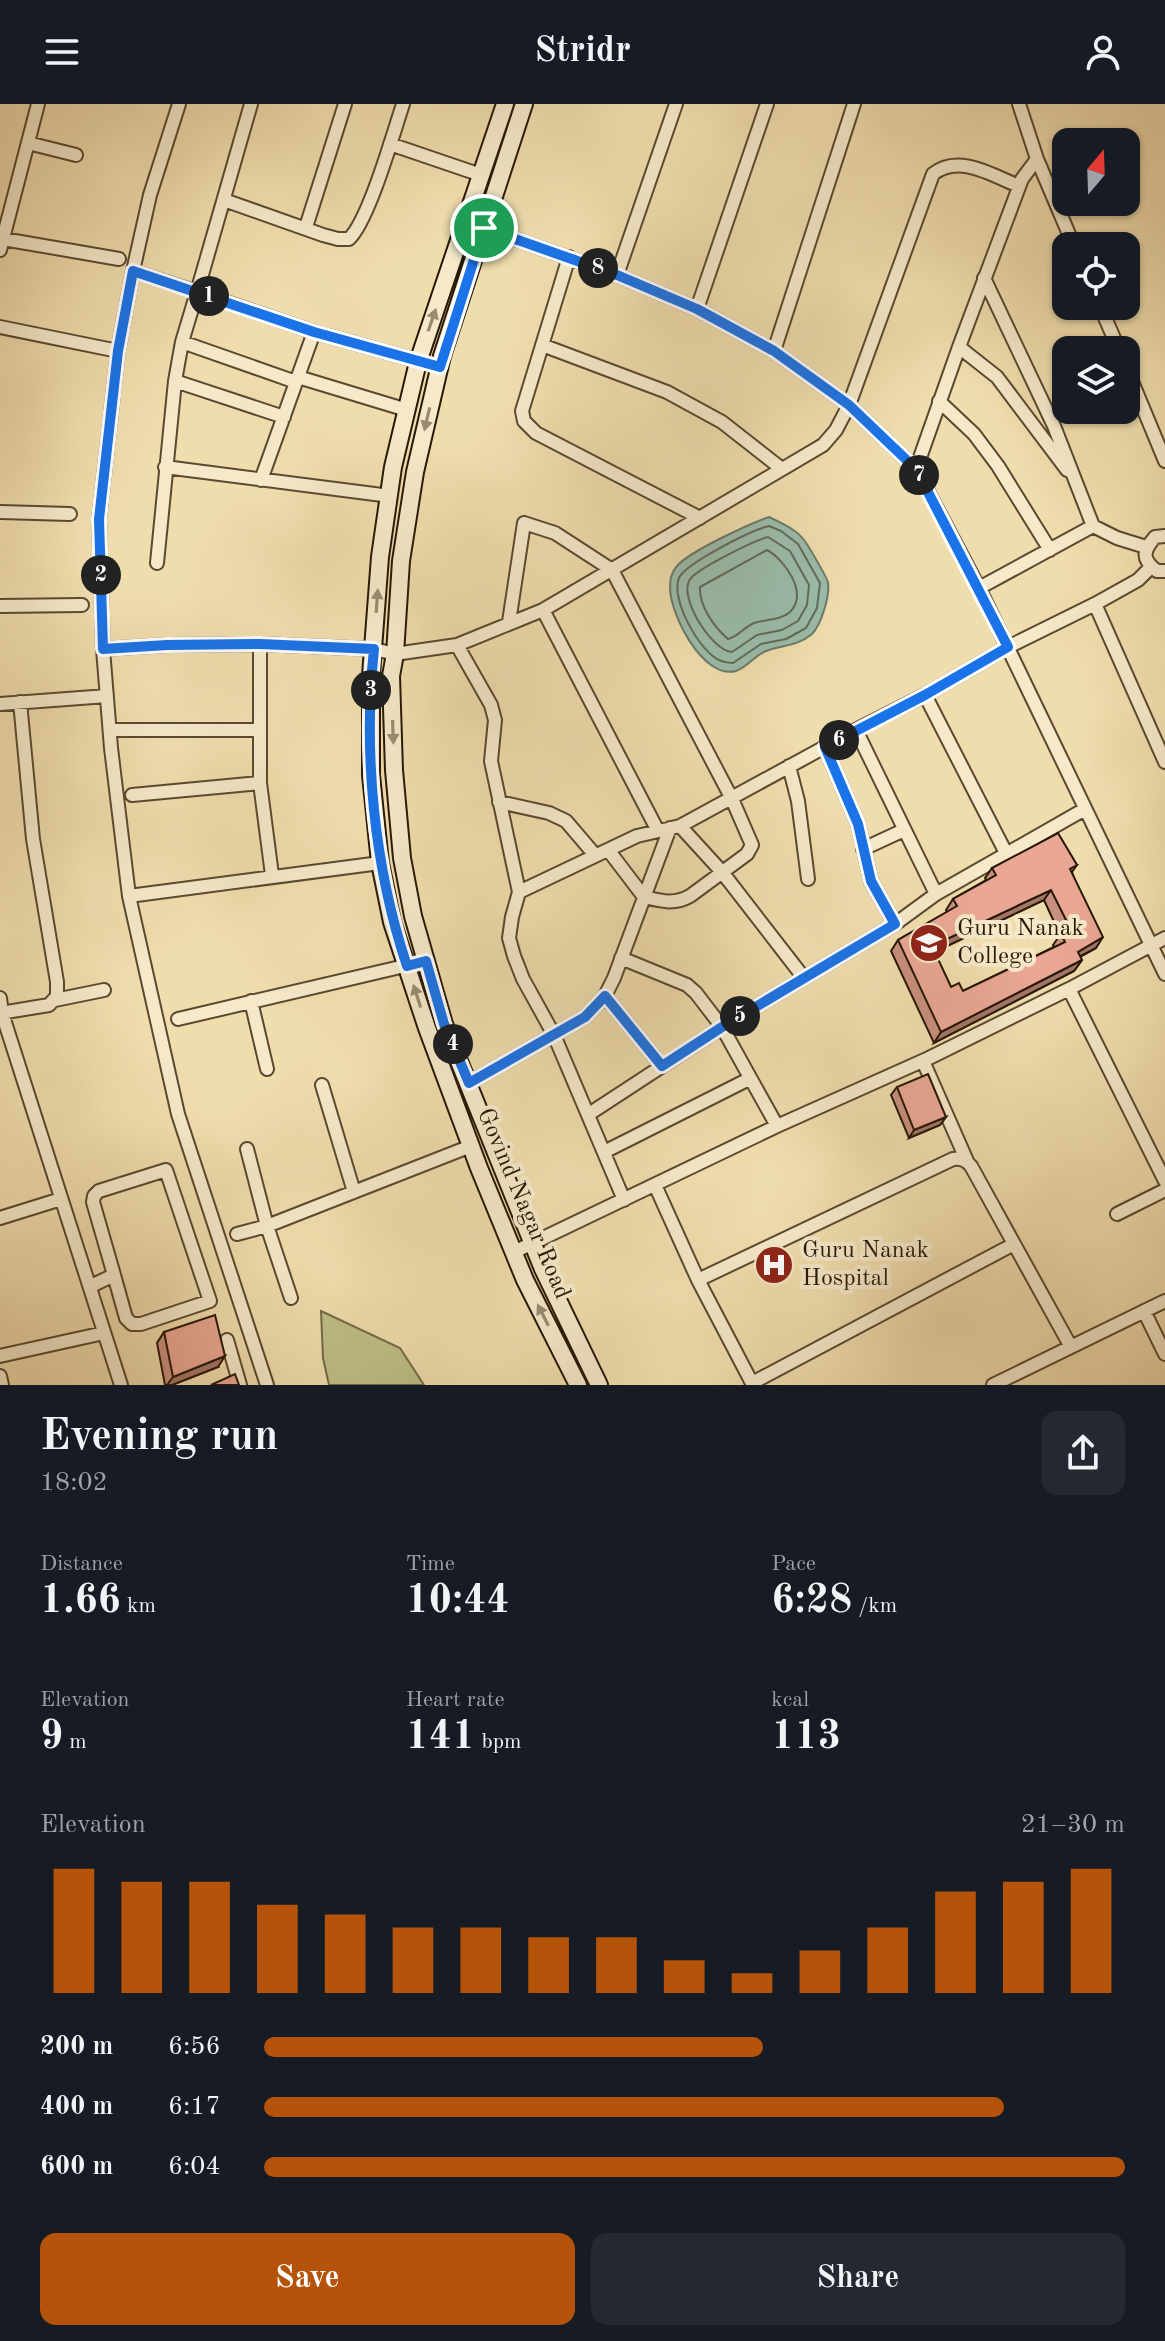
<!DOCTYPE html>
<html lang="en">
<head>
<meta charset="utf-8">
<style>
	body { margin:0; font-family:"Old Standard TT",serif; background:#242831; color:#f1f3f6; height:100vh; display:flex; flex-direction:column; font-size:30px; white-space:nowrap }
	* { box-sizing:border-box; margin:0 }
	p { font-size:26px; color:#9ea1a6 }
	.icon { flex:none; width:44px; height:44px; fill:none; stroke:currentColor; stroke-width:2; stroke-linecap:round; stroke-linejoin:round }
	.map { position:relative; height:1281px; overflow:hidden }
	.details { display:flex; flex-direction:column; background:#171b24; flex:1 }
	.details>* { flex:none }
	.needle { width:52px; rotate:19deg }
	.buttons { position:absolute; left:1052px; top:24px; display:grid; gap:16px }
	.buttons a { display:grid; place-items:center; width:88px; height:88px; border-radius:16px; background:#171b24; box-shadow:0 2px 6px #0004; font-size:40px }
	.pin { position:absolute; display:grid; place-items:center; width:68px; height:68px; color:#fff; margin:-34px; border:4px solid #fff; border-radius:50%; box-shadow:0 2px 8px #0007 }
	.km { position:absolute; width:40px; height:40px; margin:-20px; border-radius:50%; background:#222; color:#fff; font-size:22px; line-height:40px; text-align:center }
	.round { display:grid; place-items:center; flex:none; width:84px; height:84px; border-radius:16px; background:#242831 }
	.head { display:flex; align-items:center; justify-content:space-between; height:136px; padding:0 40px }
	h1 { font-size:44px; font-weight:600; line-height:60px }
	.stats { display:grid; grid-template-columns:repeat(3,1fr); gap:12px; height:136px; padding:8px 40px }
	.stats div { display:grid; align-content:center }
	.stats b { font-size:40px; font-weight:600 }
	.stats small { font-size:22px; font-weight:400 }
	.stats p { font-size:22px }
	.chart { height:224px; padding:16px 40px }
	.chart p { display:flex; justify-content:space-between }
	.chart svg { width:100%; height:144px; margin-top:8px; stroke:#b45309; stroke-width:6 }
	.cta { display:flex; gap:16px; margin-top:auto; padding:16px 40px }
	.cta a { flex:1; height:92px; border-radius:16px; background:#b45309; color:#fff; font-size:32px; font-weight:600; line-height:92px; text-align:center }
	.cta a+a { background:#242831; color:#f1f3f6 }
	ul { padding:0 40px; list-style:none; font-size:26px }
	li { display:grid; grid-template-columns:128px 96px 1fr; align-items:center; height:60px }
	li i { height:20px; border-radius:10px; background:#b45309 }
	header { display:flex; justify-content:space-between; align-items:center; height:104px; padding:0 40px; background:#171b24; font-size:36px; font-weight:600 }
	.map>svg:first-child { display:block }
</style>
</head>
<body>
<header><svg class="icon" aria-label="menu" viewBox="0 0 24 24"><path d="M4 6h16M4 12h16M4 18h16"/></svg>Stridr<svg class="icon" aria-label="person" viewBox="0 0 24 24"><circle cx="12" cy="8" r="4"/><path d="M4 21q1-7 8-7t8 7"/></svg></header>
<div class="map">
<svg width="1165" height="1281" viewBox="0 0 1165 1281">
	<rect width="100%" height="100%" fill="#f0ddad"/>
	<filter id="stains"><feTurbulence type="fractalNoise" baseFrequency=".0025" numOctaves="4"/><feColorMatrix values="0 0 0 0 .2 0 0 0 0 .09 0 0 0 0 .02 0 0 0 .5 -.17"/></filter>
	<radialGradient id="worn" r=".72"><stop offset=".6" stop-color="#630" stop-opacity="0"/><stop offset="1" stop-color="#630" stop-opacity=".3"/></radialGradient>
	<path fill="#bec086" stroke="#736c46" stroke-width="2" d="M321,1207L400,1244L424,1281H329L323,1254Z"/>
	<path fill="#9abcab" stroke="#6c7a69" stroke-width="2" d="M769,413C781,419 796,425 804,436C808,441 828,475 828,479C830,492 821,521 812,530C798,542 782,541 766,547C755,551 748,563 736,567C703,576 670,510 670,484C670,475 671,469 677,462C690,447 749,420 769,413Z"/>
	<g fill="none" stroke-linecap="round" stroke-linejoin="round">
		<path stroke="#616a58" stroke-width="2" d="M769,422L781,427L798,440L820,479L817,504L806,524L786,535L761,540L733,559C731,559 723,558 721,557C700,549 670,495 679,474C686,459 752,426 769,422Z
			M768,433L790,447L809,481L807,501L798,517L782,526L757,531L732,548C712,547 676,491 691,474C701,463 753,437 768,433Z
			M767,446C784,455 809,489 790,508C780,517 765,515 754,519C744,523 738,533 728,535C714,523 699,502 700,483Z"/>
		<g stroke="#5a4930" stroke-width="16">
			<path id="minor" d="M251,0L197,188L314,228L440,263
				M1019,0L1037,55L1074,142
				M28,39L76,51
				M390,40L481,71
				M224,96L323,131L338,135H349C369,116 393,30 403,0
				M306,123L345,0
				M484,124L617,171L697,205L774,247L849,301L916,365L979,484L1165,870
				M3,135L119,155
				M0,146L38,0
				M569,153L522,307L524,317L536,329L700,414
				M133,167L197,188L182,238L175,277L157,459
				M617,171L676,0
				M984,174L1054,322L1093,422L1117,434L1146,443
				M1100,202L1119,246
				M697,205L767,0
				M0,223L118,247
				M182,238L296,278
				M542,241L667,288L722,318L782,365
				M959,243L997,273L1067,366
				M774,247L854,0
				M1126,263L1165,357
				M298,273L407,306
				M175,277L284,313
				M939,297L974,330L998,362L1050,446
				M165,363L390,392
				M916,365L959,243L1022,75L1037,55
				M261,376L314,228
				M0,408L70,410
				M1165,432L1155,433C1143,447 1141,455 1157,467H1165
				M979,484L1093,422
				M1095,500L1165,658
				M0,502L82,501
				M543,506L658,727
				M509,518L524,419L555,429L612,466L732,695L752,741L747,750L690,792C674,801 661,797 644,793L609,747
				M260,540V679L272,771
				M457,541L491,601L495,616L491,657L519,788L512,813L509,834L514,852L523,875L554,931L624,1096
				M103,545L167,541L260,540L374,545L395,550L457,541L543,506L823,341L836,326L849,301L933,70C959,49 993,72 1019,82
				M925,591L1007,751
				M0,600L107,592
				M110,626H260
				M856,626L936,790
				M825,643L858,720L871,777L895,820
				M789,662L798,697L808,775
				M132,691L260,679
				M499,698L549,709L566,717L595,751
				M680,722L722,768L804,874
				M863,745L904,726
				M519,788L637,732L680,722L856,626L925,591L1008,543L1095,500L1138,476L1151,463
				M129,792L111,644L103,545L99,415L118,247L133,167L150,91L179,0
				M621,854L687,881L696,889L722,923L777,1022
				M1069,885L1165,1077
				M605,892L662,962
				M0,894L2,909L121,1281
				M55,896L104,886
				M251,897L267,965
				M0,909L49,901L57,892V878L33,735L20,598
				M178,915L426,857
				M923,957L967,1057
				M469,979L585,913L605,892L614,874L670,724
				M322,981L354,1088
				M589,1010L722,923L895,820L936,790L1085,705
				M247,1045L267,1122L291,1194
				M604,1048L749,975
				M655,1081L698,1176L753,1281
				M1117,1110L1165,1086
				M0,1114L61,1095
				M237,1130L267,1122L471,1042
				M514,1148L777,1022L929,954L1069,885L1165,834
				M698,1176L953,1055C961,1054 966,1056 971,1062L1071,1243
				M91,1182L114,1171L126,1214L132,1220H141L210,1197L166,1066L99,1087L94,1092L93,1098L114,1171
				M1144,1207L1165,1250
				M227,1236L240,1281
				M0,1252L104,1229
				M0,1272L2,1281
				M752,1279L1014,1140
				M267,1281L178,1010L129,792L380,759
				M993,1281L1165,1197"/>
		</g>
		<g stroke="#281806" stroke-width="20">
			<path id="secondary" d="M505,0L418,258L393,363L380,453L371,571V671L380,759L392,818L427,924L479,1064L525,1176L578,1281
				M524,0L442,252L415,368L401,457L395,550L391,572L394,666L402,754L413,812L444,920L543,1165L599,1281"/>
		</g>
		<use href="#minor" stroke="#f5e9ca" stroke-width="12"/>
		<use href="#secondary" stroke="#f5e9ca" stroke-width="16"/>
	</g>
	<path fill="#c8907f" stroke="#281806" stroke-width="2" fill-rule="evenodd" d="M1077,761L1072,768L1096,844L1080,853L1082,856L1074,867L934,939L891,847L898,836L947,808L946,806L953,795L986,776L985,774L992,764ZM1044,796L1060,831L1053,841L1054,843L963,887L951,883L934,848Z
		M897,983L946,1013L940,1021L909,1034L891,991Z
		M766,1149L790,1164L786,1170L774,1176L762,1155Z
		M164,1228L218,1263L172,1281H165L157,1239Z"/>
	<path fill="#a37568" stroke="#281806" stroke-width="2" d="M1051,786L1044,796L924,853L932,842Z
		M1103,833L1096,844L1070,858L1078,848Z
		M1082,856L1074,867L934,939L941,928Z
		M946,1013L940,1021L909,1034L914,1026Z
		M790,1164L786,1170L774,1176L777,1171Z
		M225,1252L218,1263L172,1281H167L173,1273Z"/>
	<path fill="#e9a794" stroke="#281806" stroke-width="2" fill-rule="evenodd" d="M1058,729L1077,761L1070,765L1103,833L1078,848L1082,856L941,928L898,836L957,802L953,795L996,771L992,764ZM1051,786L1071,826L1061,830L1065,838L963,887L959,879L951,883L932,842Z
		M928,970L946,1013L914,1026L897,983Z
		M779,1143L790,1164L777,1171L766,1149Z
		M215,1211L225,1252L173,1273L164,1228Z
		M235,1270L239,1281H211Z"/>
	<defs><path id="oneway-solid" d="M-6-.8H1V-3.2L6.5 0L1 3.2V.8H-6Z" transform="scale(2)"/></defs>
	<g fill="#998b72">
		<use href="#oneway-solid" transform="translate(432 216) rotate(-71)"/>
		<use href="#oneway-solid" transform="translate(427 315) rotate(103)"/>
		<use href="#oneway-solid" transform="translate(377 497) rotate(-86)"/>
		<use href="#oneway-solid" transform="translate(393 628) rotate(88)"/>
		<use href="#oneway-solid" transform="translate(417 892) rotate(-108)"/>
		<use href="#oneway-solid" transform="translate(543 1211) rotate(-117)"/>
	</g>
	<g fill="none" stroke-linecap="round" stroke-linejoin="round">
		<g stroke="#fff" stroke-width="16">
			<path id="route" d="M484,124L617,171L697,205L774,247L849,301L916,365L1008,543L925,591L825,643L858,720L871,777L895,820L722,923L662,962L605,892L585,913L469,979L444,920L426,857L407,862C374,763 363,650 374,545L260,540L167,541L103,545L99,415L118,247L133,167L314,228L440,263Z"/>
		</g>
		<use href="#route" stroke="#1a73e8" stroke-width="10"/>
	</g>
	<defs>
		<g id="university-disc" transform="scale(2)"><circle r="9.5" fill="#8f2418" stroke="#f5e9ca"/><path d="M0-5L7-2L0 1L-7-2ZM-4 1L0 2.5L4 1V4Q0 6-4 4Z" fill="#fff"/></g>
		<g id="hospital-disc" transform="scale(2)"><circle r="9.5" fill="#8f2418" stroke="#f5e9ca"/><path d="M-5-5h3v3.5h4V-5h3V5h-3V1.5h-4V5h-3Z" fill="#fff"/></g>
	</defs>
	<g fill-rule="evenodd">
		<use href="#university-disc" x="929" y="839"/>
		<use href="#hospital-disc" x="774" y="1161"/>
	</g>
	<g text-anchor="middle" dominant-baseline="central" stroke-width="8" stroke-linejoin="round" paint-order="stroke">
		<g font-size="24" fill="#281806" stroke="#f5e9ca" text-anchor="start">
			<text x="957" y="825">Guru Nanak<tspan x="957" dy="28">College</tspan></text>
			<text x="802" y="1147">Guru Nanak<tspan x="802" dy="28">Hospital</tspan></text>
		</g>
		<g font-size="24" fill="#281806" stroke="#f5e9ca">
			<text transform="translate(523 1100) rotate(67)">Govind Nagar Road</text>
		</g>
	</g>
	<rect width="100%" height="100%" filter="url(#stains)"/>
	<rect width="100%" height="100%" fill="url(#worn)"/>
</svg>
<div class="buttons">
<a><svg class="needle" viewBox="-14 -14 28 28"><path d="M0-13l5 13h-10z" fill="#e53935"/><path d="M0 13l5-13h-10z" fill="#9ea1a6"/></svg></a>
<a><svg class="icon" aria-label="locate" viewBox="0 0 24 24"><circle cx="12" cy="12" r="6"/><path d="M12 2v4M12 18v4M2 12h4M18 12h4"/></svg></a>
<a><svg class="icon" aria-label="layers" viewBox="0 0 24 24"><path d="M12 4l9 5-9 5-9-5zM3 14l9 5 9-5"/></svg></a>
</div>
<div class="pin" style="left:484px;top:124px;background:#1e9e55"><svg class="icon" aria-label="arrive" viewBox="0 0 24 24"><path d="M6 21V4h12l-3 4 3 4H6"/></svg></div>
<b class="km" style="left:209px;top:192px">1</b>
<b class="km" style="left:101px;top:471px">2</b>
<b class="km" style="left:371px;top:586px">3</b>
<b class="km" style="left:453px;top:940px">4</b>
<b class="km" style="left:740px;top:912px">5</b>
<b class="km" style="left:839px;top:636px">6</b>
<b class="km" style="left:919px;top:371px">7</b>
<b class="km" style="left:598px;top:164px">8</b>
</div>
<section class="details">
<div class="head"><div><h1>Evening run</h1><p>18:02</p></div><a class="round"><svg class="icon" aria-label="share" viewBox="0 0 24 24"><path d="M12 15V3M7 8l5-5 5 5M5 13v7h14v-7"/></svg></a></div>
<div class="stats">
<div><p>Distance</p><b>1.66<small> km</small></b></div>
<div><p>Time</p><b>10:44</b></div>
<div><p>Pace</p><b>6:28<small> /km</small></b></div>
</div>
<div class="stats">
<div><p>Elevation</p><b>9<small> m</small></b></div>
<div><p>Heart rate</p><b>141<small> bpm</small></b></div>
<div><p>kcal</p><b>113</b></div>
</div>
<div class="chart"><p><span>Elevation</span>21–30 m</p>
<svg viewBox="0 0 160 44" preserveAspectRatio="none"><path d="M5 44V6M15 44V10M25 44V10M35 44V17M45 44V20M55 44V24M65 44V24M75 44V27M85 44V27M95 44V34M105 44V38M115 44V31M125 44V24M135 44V13M145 44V10M155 44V6"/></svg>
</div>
<ul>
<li><b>200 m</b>6:56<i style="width:58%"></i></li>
<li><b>400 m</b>6:17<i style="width:86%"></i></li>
<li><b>600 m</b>6:04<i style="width:100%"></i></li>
</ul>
<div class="cta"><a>Save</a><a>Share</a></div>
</section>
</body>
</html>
